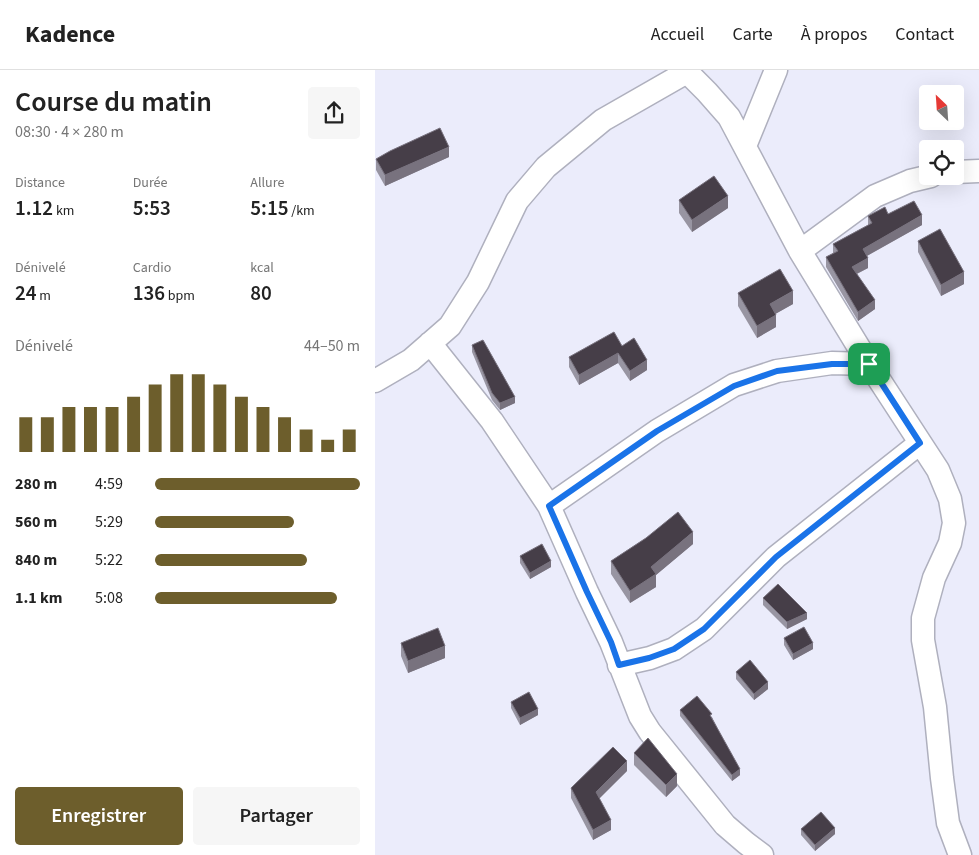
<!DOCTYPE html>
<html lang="fr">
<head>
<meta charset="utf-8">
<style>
	body { margin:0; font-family:"Source Sans 3",sans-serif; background:#f6f6f6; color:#222; height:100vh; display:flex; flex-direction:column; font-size:19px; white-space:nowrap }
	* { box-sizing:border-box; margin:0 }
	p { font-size:16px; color:#767676 }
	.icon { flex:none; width:28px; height:28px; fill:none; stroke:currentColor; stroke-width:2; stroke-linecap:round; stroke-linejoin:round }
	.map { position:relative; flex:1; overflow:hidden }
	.panel { display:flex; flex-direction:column; background:#fff; width:375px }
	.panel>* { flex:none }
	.needle { width:32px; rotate:335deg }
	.controls { position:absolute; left:544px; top:15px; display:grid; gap:10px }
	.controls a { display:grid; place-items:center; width:45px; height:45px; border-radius:5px; background:#fff; box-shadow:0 5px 20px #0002; font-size:25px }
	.pin { position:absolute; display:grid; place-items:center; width:42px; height:42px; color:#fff; margin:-21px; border-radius:10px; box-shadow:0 2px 8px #0006 }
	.round { display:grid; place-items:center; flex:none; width:52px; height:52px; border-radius:5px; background:#f6f6f6 }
	.summary { display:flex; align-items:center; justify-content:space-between; height:85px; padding:0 15px }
	h1 { font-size:28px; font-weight:600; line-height:38px }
	.stats { display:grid; grid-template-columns:repeat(3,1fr); gap:8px; height:85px; padding:5px 15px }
	.stats div { display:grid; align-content:center }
	.stats b { font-size:21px; font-weight:600 }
	.stats small { font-size:14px; font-weight:400 }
	.stats p { font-size:14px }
	.chart { height:140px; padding:10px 15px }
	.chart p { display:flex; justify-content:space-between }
	.chart svg { width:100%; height:90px; margin-top:5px; stroke:#6d5e2c; stroke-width:6 }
	.primary-button { display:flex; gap:10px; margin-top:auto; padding:10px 15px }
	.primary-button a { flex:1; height:58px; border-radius:5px; background:#6d5e2c; color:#fff; font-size:20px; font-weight:600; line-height:58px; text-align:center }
	.primary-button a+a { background:#f6f6f6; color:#222 }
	ul { padding:0 15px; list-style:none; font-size:16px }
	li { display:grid; grid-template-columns:80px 60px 1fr; align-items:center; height:38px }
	li i { height:12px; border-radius:6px; background:#6d5e2c }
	header { display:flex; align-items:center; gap:30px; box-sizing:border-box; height:70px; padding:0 25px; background:#fff; border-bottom:1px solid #e0e0e0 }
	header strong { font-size:24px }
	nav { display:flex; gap:28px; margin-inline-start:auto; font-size:18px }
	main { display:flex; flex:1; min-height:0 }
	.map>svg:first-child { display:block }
</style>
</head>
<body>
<header>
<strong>Kadence</strong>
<nav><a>Accueil</a><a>Carte</a><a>À propos</a><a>Contact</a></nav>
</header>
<main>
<section class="panel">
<div class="summary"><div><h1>Course du matin</h1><p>08:30 · 4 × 280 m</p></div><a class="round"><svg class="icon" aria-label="share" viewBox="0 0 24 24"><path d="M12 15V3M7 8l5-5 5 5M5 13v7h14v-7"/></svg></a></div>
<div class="stats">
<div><p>Distance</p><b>1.12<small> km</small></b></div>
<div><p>Durée</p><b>5:53</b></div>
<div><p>Allure</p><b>5:15<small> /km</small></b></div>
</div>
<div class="stats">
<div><p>Dénivelé</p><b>24<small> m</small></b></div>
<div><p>Cardio</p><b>136<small> bpm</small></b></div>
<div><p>kcal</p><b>80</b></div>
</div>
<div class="chart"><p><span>Dénivelé</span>44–50 m</p>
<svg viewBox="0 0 160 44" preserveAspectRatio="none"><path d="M5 44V27M15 44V27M25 44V22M35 44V22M45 44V22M55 44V17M65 44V11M75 44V6M85 44V6M95 44V11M105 44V17M115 44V22M125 44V27M135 44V33M145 44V38M155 44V33"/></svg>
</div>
<ul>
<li><b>280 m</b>4:59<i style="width:100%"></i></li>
<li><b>560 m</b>5:29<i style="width:68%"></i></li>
<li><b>840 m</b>5:22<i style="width:74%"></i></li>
<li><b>1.1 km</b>5:08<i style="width:89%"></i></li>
</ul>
<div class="primary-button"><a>Enregistrer</a><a>Partager</a></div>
</section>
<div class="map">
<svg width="604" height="785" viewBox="0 0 604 785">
	<rect width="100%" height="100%" fill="#ebecfb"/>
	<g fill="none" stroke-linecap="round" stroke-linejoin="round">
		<g stroke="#afb0be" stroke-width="25">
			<path id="minor" d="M310,0L332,22L354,47L425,181L494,294L563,400L575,429L579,453L575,473L559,508L548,548V570L560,637L567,708L573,753L585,785
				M370,76L401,0
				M580,102L604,101
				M425,181L500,126L535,111L556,106
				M55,273L117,351L174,436L212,522L236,572L265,646L275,662L350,755L371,773L387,785
				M0,311L36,290L75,256L103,212L142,131L171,97L228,50L312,2
				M174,436L282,361L359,315L402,301L457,293L494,294
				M244,595L275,588L299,579L329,559L401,487L545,373"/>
		</g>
		<use href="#minor" stroke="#fff" stroke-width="22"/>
	</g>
	<path fill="#9895a2" d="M74,87L10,116L1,100V89Z
		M304,130L353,138L317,162L304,143Z
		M513,144L547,155L492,186L493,198L482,204L500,239L483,251L451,197V187L458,183V174L493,155V146Z
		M543,171L589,214L566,226L543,182Z
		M363,223L418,234L400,244L401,257L382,268L363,236Z
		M97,275L140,333L125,340L117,330L97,282Z
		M247,276L272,300L255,311L243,293L204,315L194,297V287Z
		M271,468L318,474L281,505V517L255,533L236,504V491Z
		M145,486L176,497L155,509L145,493Z
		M388,528L432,549L412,559L388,535Z
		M409,568L438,579L418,590L409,575Z
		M26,573L70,588L33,603L26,586Z
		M361,602L393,619L379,630L361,609Z
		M136,632L163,645L145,655L136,638Z
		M305,640L337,647L365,705L357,711L305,646Z
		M259,683L302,716L291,727L259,695Z
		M252,701L224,728L236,760L218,770L196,728V718Z
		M426,759L460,764L440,781L426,765Z"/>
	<path fill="#78727e" d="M74,77V87L10,116V105Z
		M353,126V138L317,162V150Z
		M547,145V155L488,188V179Z
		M493,188V198L477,206V197Z
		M589,202V214L566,226V215Z
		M418,221V234L395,247V234Z
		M500,230V239L483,251V242Z
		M401,245V257L382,268V256Z
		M243,283V293L204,315V305Z
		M272,290V300L255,311V301Z
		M140,327V333L125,340V333Z
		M318,462V474L281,505V517L255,533V521L276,497Z
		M176,491V497L155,509V503Z
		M432,543V549L412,559V552Z
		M438,573V579L418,590V584Z
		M70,576V588L33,603V591Z
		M393,612V619L379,630V624Z
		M163,639V645L145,655V648Z
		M252,691V701L221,732V722Z
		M365,699V705L357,711V705Z
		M302,704V716L291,727V715Z
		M236,750V760L218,770V760Z
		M460,758V764L440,781V775Z"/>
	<path fill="#463e48" stroke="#78727e" d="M65,58L74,77L10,105L1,89L15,81Z
		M339,106L353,126L317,150L304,130Z
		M539,131L547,145L488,179L493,188L477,197L500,230L483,242L451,187L463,181L458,174L497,153L493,146L510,137L513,144Z
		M565,159L589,202L566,215L543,171Z
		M405,199L418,221L395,234L401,245L382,256L363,223Z
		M239,262L247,276L259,268L272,290L255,301L243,283L204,305L194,287Z
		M108,270L140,327L125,333L117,323L97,275Z
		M303,442L318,462L276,497L281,504L255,521L236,491L271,468Z
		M167,474L176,491L155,503L145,486Z
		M403,514L432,543L412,552L388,528Z
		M429,557L438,573L418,584L409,568Z
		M63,558L70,576L33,591L26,573Z
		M375,590L393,612L379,624L361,602Z
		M154,622L163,639L145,648L136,632Z
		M322,626L337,644L335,645L365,699L357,705L305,640Z
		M273,668L302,704L291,715L259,683Z
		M238,677L252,691L221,722L236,750L218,760L196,718Z
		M446,742L460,758L440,775L426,759Z"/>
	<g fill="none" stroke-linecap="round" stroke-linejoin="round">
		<g stroke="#fff" stroke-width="10">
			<path id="route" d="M457,294H494L545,373L401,487L329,559L299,579L274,588L244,595L236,572L212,522L174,436L282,361L359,316L402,301Z"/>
		</g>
		<use href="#route" stroke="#1a73e8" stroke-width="6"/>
	</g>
</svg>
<div class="controls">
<a><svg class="needle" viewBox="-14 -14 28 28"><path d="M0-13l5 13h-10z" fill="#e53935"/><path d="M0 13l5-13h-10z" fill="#767676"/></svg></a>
<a><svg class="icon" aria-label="locate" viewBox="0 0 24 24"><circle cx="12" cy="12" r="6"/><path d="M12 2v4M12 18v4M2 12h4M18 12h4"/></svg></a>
</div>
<div class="pin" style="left:494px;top:294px;background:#1e9e55"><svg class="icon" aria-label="arrive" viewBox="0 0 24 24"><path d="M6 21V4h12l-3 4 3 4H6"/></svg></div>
</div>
</main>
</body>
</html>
